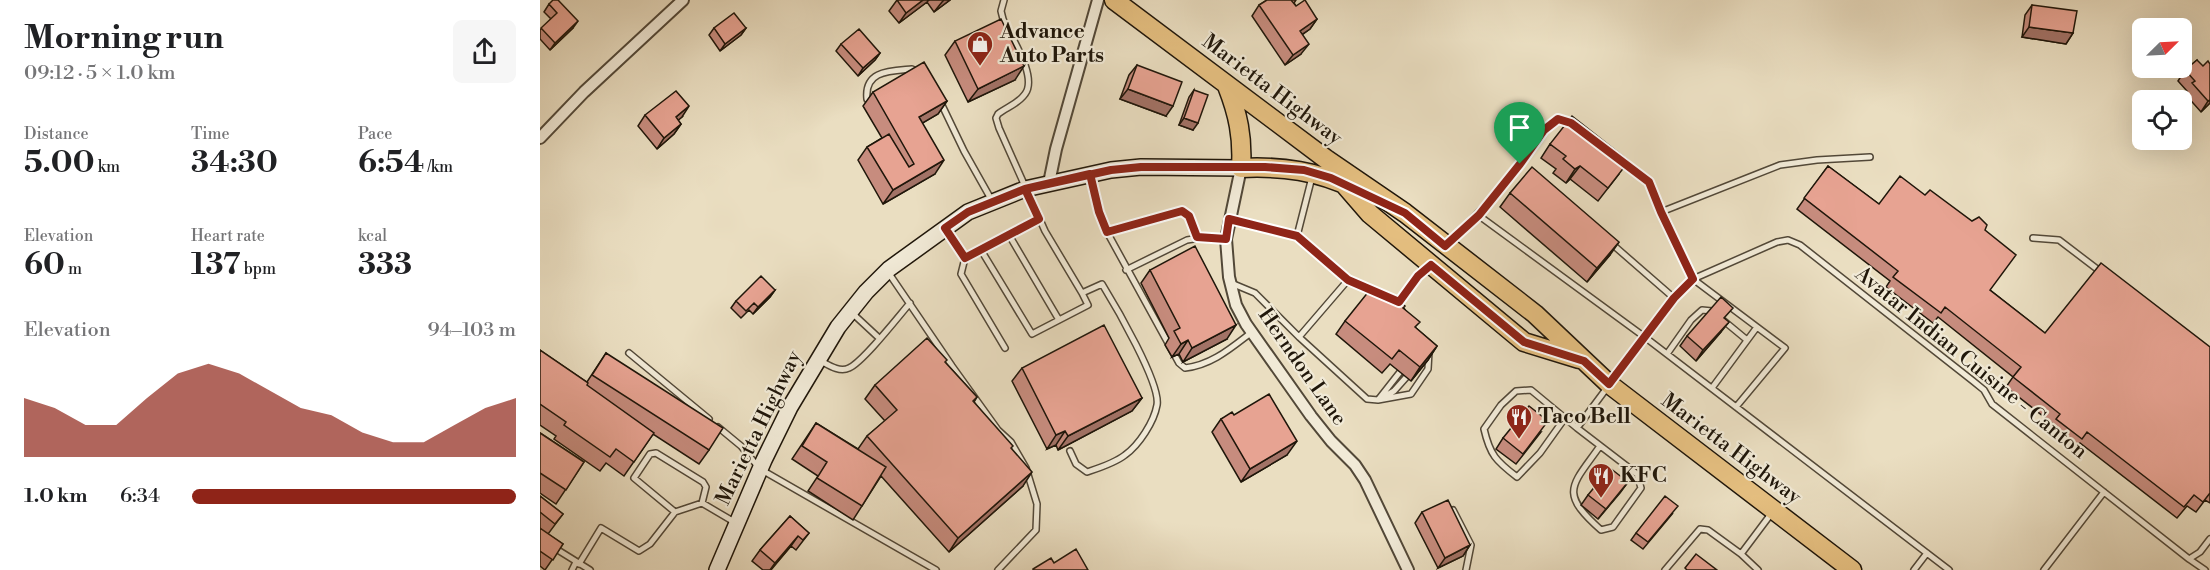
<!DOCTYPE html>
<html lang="en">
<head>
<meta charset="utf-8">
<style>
	body { margin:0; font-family:"Libre Bodoni",serif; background:#f6f6f6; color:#202124; height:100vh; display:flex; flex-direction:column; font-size:22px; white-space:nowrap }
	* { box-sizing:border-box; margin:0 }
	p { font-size:20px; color:#757577 }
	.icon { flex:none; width:33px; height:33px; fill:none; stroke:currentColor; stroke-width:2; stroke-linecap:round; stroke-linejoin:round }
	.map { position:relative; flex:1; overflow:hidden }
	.details { display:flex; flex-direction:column; background:#fff; width:540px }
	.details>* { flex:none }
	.needle { width:39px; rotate:66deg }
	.tools { position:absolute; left:1592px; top:18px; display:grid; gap:12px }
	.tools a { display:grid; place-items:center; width:60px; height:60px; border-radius:9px; background:#fff; box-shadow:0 6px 24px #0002; font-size:30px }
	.pin { position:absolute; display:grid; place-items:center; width:51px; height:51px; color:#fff; margin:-62px -26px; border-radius:50% 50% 50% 0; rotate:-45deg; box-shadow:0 0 6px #0007 }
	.pin .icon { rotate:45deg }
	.round { display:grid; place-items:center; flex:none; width:63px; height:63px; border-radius:9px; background:#f6f6f6 }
	.summary { display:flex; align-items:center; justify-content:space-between; height:102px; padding:0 24px }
	h1 { font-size:33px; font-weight:700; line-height:45px }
	.metrics { display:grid; grid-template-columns:repeat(3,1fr); gap:9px; height:102px; padding:6px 24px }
	.metrics div { display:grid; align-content:center }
	.metrics b { font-size:30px; font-weight:700 }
	.metrics small { font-size:16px; font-weight:400 }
	.metrics p { font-size:16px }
	.chart { height:168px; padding:12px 24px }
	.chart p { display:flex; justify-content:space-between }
	.chart svg { width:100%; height:108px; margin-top:6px; fill:#8f2418; opacity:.7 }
	ul { padding:0 24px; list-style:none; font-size:20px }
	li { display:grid; grid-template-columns:96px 72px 1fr; align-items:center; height:45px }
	li i { height:15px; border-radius:8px; background:#8f2418 }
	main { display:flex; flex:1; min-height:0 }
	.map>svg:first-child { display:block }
</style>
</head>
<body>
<main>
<section class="details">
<div class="summary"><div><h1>Morning run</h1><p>09:12 · 5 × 1.0 km</p></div><a class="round"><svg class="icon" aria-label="share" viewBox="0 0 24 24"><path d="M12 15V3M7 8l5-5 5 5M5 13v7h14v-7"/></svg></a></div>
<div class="metrics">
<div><p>Distance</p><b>5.00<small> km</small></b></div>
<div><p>Time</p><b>34:30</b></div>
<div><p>Pace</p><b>6:54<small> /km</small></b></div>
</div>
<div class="metrics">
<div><p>Elevation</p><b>60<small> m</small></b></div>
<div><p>Heart rate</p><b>137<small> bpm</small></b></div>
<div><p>kcal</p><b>333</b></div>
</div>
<div class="chart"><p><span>Elevation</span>94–103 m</p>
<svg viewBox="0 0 160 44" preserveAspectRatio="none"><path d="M0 44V20L10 24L20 31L30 31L40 20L50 10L60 6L70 10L80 17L90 24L100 27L110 34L120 38L130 38L140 31L150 24L160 20V44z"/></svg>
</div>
<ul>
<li><b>1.0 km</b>6:34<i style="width:100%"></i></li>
</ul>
</section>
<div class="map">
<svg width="1670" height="570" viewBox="0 0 1670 570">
	<rect width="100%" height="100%" fill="#eadec1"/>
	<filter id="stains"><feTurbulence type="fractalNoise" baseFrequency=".00333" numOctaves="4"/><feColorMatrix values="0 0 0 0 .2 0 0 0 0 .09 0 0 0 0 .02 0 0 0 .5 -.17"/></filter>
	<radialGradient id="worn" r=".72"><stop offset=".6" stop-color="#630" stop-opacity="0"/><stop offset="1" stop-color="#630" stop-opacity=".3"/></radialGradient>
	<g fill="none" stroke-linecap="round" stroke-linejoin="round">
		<g stroke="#524838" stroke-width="8">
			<path id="lane" d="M464,0L461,11L463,19C471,37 498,77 485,94C478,104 467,107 458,114L456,118L459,128L505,231L542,293L562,284C575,305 621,384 617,405C614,422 599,445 585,455C575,463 559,468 547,472L536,464L530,451
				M327,99C324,70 351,71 372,69L376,71
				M400,101L424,151L451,199
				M550,176L559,212L567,232L639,363L645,368C672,365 691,348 712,332
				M1121,212L1240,165L1277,160L1330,157
				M938,215L1106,338L1409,570
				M690,219L757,236L808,280L859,302L878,276L890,266
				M406,229L425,258L499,219
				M567,232L642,211L649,216L657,237
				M469,235L519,320
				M757,236L772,177
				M1493,238L1519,240L1561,272
				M909,242C935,218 957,193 979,165C992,149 1001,132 1018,119L1032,124
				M1072,244L1134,298
				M441,250L492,334L548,305L542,293
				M425,258L421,274L465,348
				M586,270L647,240L666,237L685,239
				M348,272L412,366L458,430L471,442L486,468L497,504L496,530L458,570
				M691,283L715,293L759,337L827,399L838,400L860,372
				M311,312L339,338
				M1184,321L1207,340
				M759,337L808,280
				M89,353L169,419
				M1127,354L1151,320L1162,310L1172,311
				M279,360C287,364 299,373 309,368C323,362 358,317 370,303
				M1172,388L1217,327
				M842,398L854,391L870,373
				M838,400L871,394L888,369L889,351
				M1196,407L1245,348L1153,279L1237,242L1248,240L1260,245L1433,381L1444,390L1452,404L1649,559L1660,552L1670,539
				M1025,418L1000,453L977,477C956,461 950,455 944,429L961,405L976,391L991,390L1037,428
				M178,427L201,446L220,469L396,570
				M1060,446C1032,486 1018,492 1061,530L1073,527L1101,488L1097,474L1037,428L1134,298L1153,279L1121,212L1109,182L1082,162
				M913,510L931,545L926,570
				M135,512L94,478L110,454L116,453L163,482L166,487L162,503
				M13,547L50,570
				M1649,559L1665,570
				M39,564L61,528L99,551L110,544L135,512L162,503L196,523
				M32,570L36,562
				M1125,570L1160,529L1168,530L1201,554
				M1218,570L1201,554L1231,514
				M1374,570L1387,553
				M1504,570L1564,492"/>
		</g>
		<g stroke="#524838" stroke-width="14">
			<path id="street" d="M0,138L44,92L143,0
				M701,168L686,239L689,277L696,305L706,324L771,416L791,441L815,465L825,480L868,570
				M509,183L516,149L558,0"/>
		</g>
		<g stroke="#1f160a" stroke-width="18">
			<path id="secondary" d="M177,570L224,460L250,407L298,327L326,292L349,269L428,212L485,189L571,170L601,167L701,168"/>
		</g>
		<g stroke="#1f160a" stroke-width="21">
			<path id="primary" d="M574,0L786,159L865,213L995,314L1069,384L1312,570
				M687,86C698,114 703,137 701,168C742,166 778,171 815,189
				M804,184L830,214L984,342L1039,359"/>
		</g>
		<use href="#lane" stroke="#f1ead7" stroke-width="5"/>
		<use href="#street" stroke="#f1ead7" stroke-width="10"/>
		<use href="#secondary" stroke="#f1ead7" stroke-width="15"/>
		<use href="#primary" stroke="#e5bf80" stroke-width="18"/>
	</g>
	<path fill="#c78c7e" stroke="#1f160a" stroke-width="1.5" d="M357,0H410L394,12L387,2L359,23L349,11Z
		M727,0H756L754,3L756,6L777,19L770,29L762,35L761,54L745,65L712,16L719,5Z
		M9,4L33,28L10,50L0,39V30L11,19L4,12Z
		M1492,5L1533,33L1526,44L1482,37L1485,15Z
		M174,28H206L201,35L180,51L169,35Z
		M415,41L475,80L428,102L405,55Z
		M301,44L340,53L335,60L318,76L296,51Z
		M1657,60L1670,103L1661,112L1645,94L1647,91L1638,81L1645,70Z
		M597,65L626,116L580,99L589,75Z
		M654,90L653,130L639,125L649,97Z
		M333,92L407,101L398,114L382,123L395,174L343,204L318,160L327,147L342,138L323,106Z
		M105,115L142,117L138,120L141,124L134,134L117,149L98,126Z
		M1010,144L1079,174L1058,201L1030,179L1026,183L1013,173L1016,169L1001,158Z
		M1288,166L1339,204L1385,195L1445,230L1450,290L1505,333L1670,347V503L1665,500L1656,512L1647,506L1637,518L1540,443L1534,449L1509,430L1513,424L1466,387L1473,377L1398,317L1393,323L1346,287L1350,281L1257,209Z
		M970,193L1070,255L1047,282L960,207Z
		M610,270L687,339L643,362L639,354L632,357L625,345L629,338L601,283Z
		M235,290L230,297L213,314L209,310L201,318L191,308L196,301Z
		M848,298L864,308L876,328L897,346L888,360L871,381L850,364L842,373L796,334L805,321Z
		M1185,319L1181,332L1156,361L1140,346L1147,336Z
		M0,350L47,382L66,353L169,450L159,464L113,434L84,476L66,463L60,471L14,439L16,436L0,425Z
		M405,362L437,397L434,402L472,449L483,486L409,552L341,476L313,520L268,491L278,476L252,459L276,423L318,449L327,436L345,421L325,399L335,385Z
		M482,368L602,398L592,411L518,450L516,445L507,449L472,381Z
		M694,415L747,455L701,482L672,432L681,419Z
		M1001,432L976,464L956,449L963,438Z
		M0,433L44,462L16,504L0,493Z
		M1088,482L1058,519L1041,505L1048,495Z
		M0,496L23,514L8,534L23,544L5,570L0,566Z
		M882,512L930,545L923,556L898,568L875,523Z
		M1133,513L1103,549L1091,540L1096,533Z
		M250,516L269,533L256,550L251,546L231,570H223L212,561L220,550Z"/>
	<path fill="#a27266" stroke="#1f160a" stroke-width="1.5" d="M383,0H389L387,2L359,23L366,13Z
		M404,0H410L394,12L402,2Z
		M777,19L770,29L752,41L760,31Z
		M38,21L33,28L10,50L15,43Z
		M1489,27L1533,33L1526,44L1482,37Z
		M206,28L201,35L180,51L185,44Z
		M769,44L761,54L745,65L753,55Z
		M340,53L335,60L318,76L323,68Z
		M484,66L475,80L428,102L438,89Z
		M588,89L633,106L626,116L580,99Z
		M1670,100V103L1661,112L1668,101Z
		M407,101L398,114L369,131L379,117Z
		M149,106L142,117L129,128L136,117Z
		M644,118L658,123L653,130L639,125Z
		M141,124L134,134L117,149L124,138Z
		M404,160L395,174L343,204L353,190Z
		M1040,166L1030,179L1026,183L1035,169Z
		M1079,242L1070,255L1047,282L1057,268Z
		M235,290L230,297L213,314L218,307Z
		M1189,322L1181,332L1156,361L1163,350Z
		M696,325L687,339L643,362L652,348Z
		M648,340L639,354L632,357L641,344Z
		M897,346L888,360L871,381L880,367Z
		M602,398L592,411L518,450L528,436Z
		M525,431L516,445L507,449L516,435Z
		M757,441L747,455L701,482L710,469Z
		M492,472L483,486L409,552L418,538Z
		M1088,482L1080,493L1058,519L1066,509Z
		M258,536L251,546L230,570L235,563Z
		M930,545L923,556L898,568L905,558Z"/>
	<path fill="#e7a392" stroke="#1f160a" stroke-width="1.5" d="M13,0H18L38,21L15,43L1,28L17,13L9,4Z
		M357,0H383L366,13Z
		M727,0H751L756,6L765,0L777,19L760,31L769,44L753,55L719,5Z
		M1492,5L1537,11L1533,33L1489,27Z
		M194,13L206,28L185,44L174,28Z
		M461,19L484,66L438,89L415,41Z
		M319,29L340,53L323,68L301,44Z
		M1657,60L1663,66L1668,61L1670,64V100L1668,101L1652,83L1655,81L1645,70Z
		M384,62L407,101L379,117L404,160L353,190L327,147L349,134L369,167L374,164L333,92Z
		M597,65L642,82L633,106L588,89Z
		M654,90L668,95L658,123L644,118Z
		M136,91L149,106L136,117L141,124L124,138L105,115Z
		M1032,116L1089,161L1068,188L1040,166L1035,169L1023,159L1026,156L1010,144Z
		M1288,166L1339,204L1360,176L1385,195L1390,190L1432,221L1439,217L1447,225L1445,230L1476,255L1450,290L1505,333L1561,263L1670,347V493L1663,502L1654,495L1644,507L1547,432L1542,439L1516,419L1520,414L1473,377L1481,367L1405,307L1401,313L1353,277L1358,271L1264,198Z
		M992,167L1079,242L1057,268L970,193Z
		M655,246L696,325L652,348L648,340L641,344L634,331L640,328L610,270Z
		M221,276L235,290L218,307L214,303L206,311L196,301Z
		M833,286L848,298L851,294L865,306L863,308L880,322L875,327L897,346L880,367L859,350L852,359L805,321Z
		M1181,297L1193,308L1184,318L1189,322L1163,350L1147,336Z
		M564,325L602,398L528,436L525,431L516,435L482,368Z
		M387,338L407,360L405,362L437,397L433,401L473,446L471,448L492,472L418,538L327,436L357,410L335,385Z
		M0,350L48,383L47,385L114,433L94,462L76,449L70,457L24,425L26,422L0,404Z
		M66,353L183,428L169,450L52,375Z
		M729,394L757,441L710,469L681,419L692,412L694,415Z
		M989,406L1008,421L983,454L963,438Z
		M276,423L346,467L322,506L277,478L287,462L262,446Z
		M0,433L44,462L26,490L0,473Z
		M1070,468L1088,482L1066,509L1048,495Z
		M0,496L23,514L15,524L0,512Z
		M1125,496L1138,506L1108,542L1096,533Z
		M908,500L930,545L905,558L882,512Z
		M250,516L269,533L263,540L258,536L235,563L220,550Z
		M0,528L23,544L13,560L0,551Z
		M536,549L548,570H493V569L511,558L514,563Z
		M1156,554L1177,570H1147L1145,568Z"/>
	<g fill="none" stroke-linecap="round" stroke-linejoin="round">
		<g stroke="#fff" stroke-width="12">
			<path id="route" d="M980,164L939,215L905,246L865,213L791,178L764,170L725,167H601L571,170L485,189L428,212L405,228L425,258L499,219L485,189L550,174L559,212L567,232L642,211L649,216L657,237L686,239L689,219L757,236L808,280L859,302L878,276L891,265L984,342L1044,361L1069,384L1134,298L1153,279L1121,212L1109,182L1031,123L1018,119L1004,130L980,164"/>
		</g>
		<use href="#route" stroke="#8f2418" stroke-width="8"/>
	</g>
	<defs>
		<g id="shop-pin" transform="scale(1.35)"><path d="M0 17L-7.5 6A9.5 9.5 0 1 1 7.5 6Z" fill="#8f2418" stroke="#f1ead7"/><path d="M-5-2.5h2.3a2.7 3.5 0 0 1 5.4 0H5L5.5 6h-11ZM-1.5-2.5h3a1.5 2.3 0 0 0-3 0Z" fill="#fff"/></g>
		<g id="restaurant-pin" transform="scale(1.35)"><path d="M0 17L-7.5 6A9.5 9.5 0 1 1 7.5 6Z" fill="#8f2418" stroke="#f1ead7"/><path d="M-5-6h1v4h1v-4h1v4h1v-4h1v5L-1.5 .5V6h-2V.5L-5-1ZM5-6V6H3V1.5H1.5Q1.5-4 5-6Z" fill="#fff"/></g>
	</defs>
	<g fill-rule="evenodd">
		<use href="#shop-pin" x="440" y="44"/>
		<use href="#restaurant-pin" x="979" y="417"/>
		<use href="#restaurant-pin" x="1061" y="476"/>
	</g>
	<g text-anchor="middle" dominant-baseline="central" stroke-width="4.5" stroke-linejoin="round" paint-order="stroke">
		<g font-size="21" font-weight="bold" fill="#1f160a" stroke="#f1ead7" text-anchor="start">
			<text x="460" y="32">Advance<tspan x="460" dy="24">Auto Parts</tspan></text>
			<text x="998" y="417">Taco Bell</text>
			<text x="1080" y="476">KFC</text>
		</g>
		<g font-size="21" fill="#1f160a" stroke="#f1ead7">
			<text transform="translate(732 90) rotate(37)">Marietta Highway</text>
			<text transform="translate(1431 363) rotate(39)">Avatar Indian Cuisine - Canton</text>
			<text transform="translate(762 367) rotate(55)">Herndon Lane</text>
			<text transform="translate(219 428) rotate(-64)">Marietta Highway</text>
			<text transform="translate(1191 449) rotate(37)">Marietta Highway</text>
		</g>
	</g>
	<rect width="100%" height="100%" filter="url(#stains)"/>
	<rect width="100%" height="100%" fill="url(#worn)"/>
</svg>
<div class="tools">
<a><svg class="needle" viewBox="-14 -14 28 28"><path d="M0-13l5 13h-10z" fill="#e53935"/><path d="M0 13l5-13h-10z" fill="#757577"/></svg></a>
<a><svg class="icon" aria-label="locate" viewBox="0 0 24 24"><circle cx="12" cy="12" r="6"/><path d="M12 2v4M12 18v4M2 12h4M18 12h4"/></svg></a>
</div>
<div class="pin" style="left:980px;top:164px;background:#1e9e55"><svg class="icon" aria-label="arrive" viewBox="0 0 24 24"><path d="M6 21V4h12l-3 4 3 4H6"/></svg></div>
</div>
</main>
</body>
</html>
